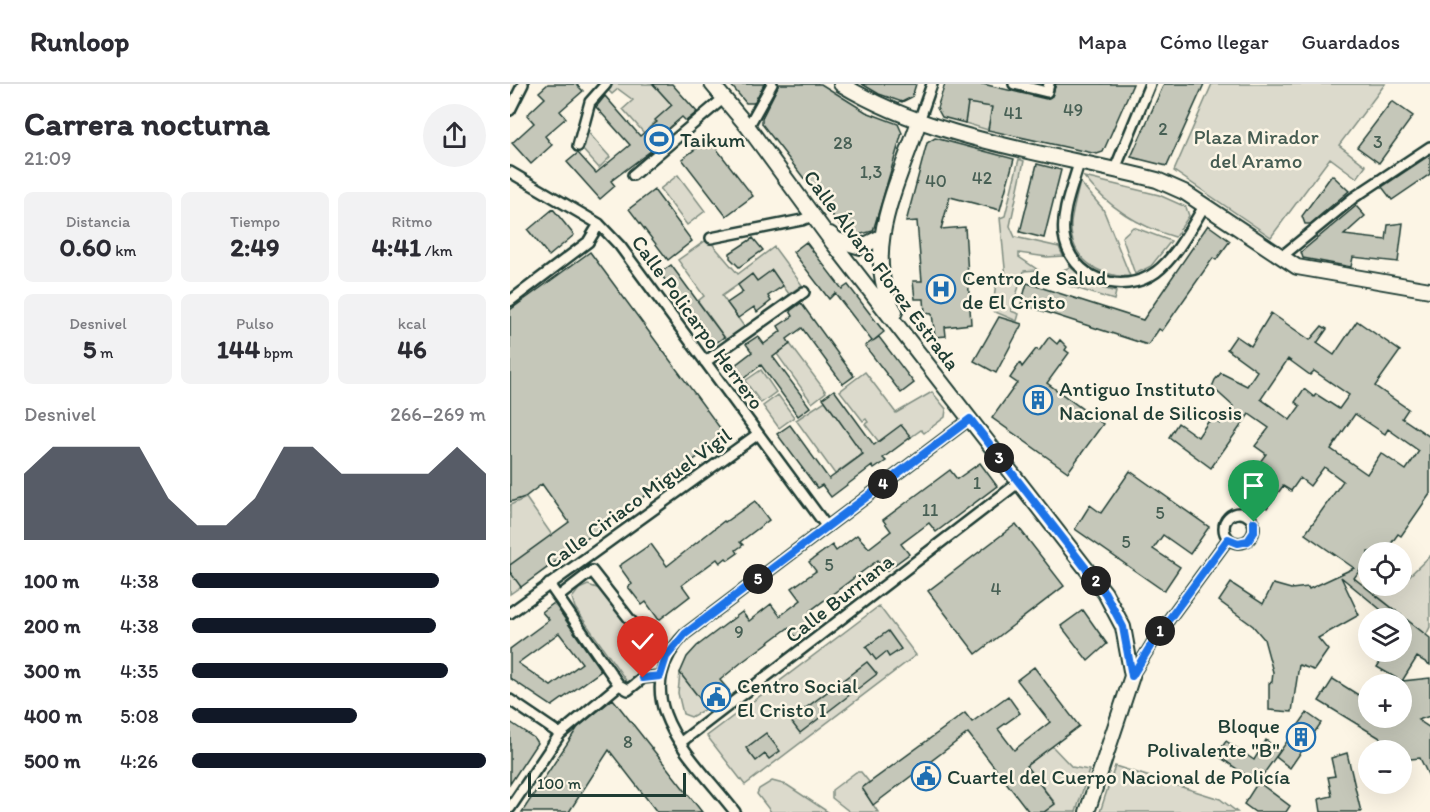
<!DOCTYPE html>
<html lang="es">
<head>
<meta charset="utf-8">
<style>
	body { margin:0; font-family:Itim,sans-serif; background:#f2f2f3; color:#2b2b33; height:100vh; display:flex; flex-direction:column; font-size:22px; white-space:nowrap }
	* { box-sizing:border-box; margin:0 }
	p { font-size:20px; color:#7c7c81 }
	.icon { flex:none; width:33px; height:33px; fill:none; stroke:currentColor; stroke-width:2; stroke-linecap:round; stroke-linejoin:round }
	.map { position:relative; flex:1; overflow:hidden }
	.sheet { display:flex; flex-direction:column; background:#fff; width:510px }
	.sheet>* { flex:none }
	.tools { position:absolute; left:848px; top:458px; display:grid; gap:12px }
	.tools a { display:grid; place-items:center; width:54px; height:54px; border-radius:50%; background:#fff; box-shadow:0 6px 24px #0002; font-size:30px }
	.scale { position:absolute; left:18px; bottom:15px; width:158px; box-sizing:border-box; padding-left:6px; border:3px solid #1f3d34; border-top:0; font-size:16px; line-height:21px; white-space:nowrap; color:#1f3d34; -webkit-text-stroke:4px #fcf5e5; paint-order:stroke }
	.pin { position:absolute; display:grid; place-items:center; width:51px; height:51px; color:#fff; margin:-62px -26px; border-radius:50% 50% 50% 0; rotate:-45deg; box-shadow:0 0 6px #0007 }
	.pin .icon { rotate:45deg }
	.km { position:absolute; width:30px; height:30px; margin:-15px; border-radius:50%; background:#222; color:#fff; font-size:16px; line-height:30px; text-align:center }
	.round { display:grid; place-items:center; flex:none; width:63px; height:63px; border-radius:32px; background:#f2f2f3 }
	.headline { display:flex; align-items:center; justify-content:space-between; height:102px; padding:0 24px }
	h1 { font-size:33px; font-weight:700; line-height:45px }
	.figures { display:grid; grid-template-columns:repeat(3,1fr); gap:9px; height:102px; padding:6px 24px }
	.figures div { display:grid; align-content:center; border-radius:9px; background:#f2f2f3; text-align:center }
	.figures b { font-size:26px; font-weight:700 }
	.figures small { font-size:16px; font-weight:400 }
	.figures p { font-size:16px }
	.chart { height:168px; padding:12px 24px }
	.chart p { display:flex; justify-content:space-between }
	.chart svg { width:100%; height:108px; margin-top:6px; fill:#111827; opacity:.7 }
	ul { padding:0 24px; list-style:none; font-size:20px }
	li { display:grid; grid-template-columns:96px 72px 1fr; align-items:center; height:45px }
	li i { height:15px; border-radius:8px; background:#111827 }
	header { display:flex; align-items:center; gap:36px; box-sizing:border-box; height:84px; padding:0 30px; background:#fff; border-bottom:2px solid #e1e1e2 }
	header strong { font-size:28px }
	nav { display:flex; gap:33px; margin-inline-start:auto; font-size:21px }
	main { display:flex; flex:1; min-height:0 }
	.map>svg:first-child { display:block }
</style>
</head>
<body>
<header>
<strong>Runloop</strong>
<nav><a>Mapa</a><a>Cómo llegar</a><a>Guardados</a></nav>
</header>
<main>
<section class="sheet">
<div class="headline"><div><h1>Carrera nocturna</h1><p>21:09</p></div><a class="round"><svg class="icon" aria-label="share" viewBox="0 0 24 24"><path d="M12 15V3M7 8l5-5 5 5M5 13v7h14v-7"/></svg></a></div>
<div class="figures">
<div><p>Distancia</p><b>0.60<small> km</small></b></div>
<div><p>Tiempo</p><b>2:49</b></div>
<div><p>Ritmo</p><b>4:41<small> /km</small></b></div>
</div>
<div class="figures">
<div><p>Desnivel</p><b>5<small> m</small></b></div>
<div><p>Pulso</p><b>144<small> bpm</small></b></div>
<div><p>kcal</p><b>46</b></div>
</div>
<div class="chart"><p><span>Desnivel</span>266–269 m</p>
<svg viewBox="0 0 160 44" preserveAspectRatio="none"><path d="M0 44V17L10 6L20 6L30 6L40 6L50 27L60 38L70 38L80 27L90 6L100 6L110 17L120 17L130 17L140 17L150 6L160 17V44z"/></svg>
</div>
<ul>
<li><b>100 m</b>4:38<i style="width:84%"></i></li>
<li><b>200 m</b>4:38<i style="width:83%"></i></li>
<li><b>300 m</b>4:35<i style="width:87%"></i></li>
<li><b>400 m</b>5:08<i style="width:56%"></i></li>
<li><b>500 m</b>4:26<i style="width:100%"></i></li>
</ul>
</section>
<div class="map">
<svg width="920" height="728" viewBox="0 0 920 728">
	<rect width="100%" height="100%" fill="#fcf5e5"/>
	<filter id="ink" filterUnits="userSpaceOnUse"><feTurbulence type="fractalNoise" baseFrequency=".0167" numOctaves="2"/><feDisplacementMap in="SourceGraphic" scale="12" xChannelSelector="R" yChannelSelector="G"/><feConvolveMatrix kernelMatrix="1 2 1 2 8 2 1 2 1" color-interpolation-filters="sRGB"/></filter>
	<g filter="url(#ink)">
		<path fill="#dcdacc" stroke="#7e8c80" stroke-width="1.5" d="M100,0H143L162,21L134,49L113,25L123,16L108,5L102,10L98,6Z
			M702,0H875L829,61L856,82L847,94L820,74L761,153L664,87Z
			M458,19L482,23L478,46L455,39Z
			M76,46L100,73L89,84L72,65Z
			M509,75L514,77L500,142L505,153L549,163L553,172L537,173L509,169V173L528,186L514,187L501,227L509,230L507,237L483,227L486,196L496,194L490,134L495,132Z
			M168,91L195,127L177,141L150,105Z
			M574,93L649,111L676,123L679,132L665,153C627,142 598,123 574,93Z
			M570,98L593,125L620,192C589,194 559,174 561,139C563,125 567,111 570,98Z
			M623,143L661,157L641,182L625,190L612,153Z
			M198,155L228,190L264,163L292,201L279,210L262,187L247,197L242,191L212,212L236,245L218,258L188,217L194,212L168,176Z
			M560,183L582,201L606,208L604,216L559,202L553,186Z
			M280,260L316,308L302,319L267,270Z
			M251,286L266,308L251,319L235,297Z
			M355,288L386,329L422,308L436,325L435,333L414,349L411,346L401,353L369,358L355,340L358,338L356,335L353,337L330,307Z
			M268,311L284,333L269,344L253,322Z
			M315,317L353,369L325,390L286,336Z
			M16,414L56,471L0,510V421Z
			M920,472V543L916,551L865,510L868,503L891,501V495L898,493Z
			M78,501L90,505L137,568C140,580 131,598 117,598L65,524L62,514L69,505Z
			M369,522L406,571L235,701L197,652Z
			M170,589L197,624L181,633L173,630L168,609Z
			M542,662L562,683L579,686L566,728H534L545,719L516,682Z
			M605,682L710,715L727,728H590Z
			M346,688H351L359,698L352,704L368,728H340L322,714V706Z
			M262,697L277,701L318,728H261L247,710L249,705Z"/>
		<path fill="#c5c7b9" stroke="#1f3d34" stroke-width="1.5" fill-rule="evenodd" d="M38,0H66L73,7L50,27L56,34L35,52L42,61L21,80L2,59L24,39L17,31L35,14L29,8Z
			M143,0H162L187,28L176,37L172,33L156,47L157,49L140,64L142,66L101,97L105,102L90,115L57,78L68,69L86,89L120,61L86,23L95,12L130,52L147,38L145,36L162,21Z
			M220,0H254L244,19H236Z
			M269,0H311L356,28L388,40L392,49L363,147L344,152L336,149L252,40V34Z
			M352,0H406L402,13L392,18L369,10Z
			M435,0H473L536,15L542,12L546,0H623L593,68L587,70L478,46L482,23L458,19L455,39L432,33L427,24Z
			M654,0H694L657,82L621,73Z
			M882,17L903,32L869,79L847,63Z
			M425,54L504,75L490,126L440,113L431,145L455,143L461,240L435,243L436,252L425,253L422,230L415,229L414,215H405L403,197H412L407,137L396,138L417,59Z
			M199,55L243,112L216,132L172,75Z
			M920,71V90L882,116L872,103Z
			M527,80L551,86L534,154L510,148Z
			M822,91L839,107L800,140H795L792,132Z
			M144,106L182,157L158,176L119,125Z
			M846,122L855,132L834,151L876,156L878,141L893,139L888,178L843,173L841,183L793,174L791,168Z
			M43,125L64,151L39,172L18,146Z
			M698,141L720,157L706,176L703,174L652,247L649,245L638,261L511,220L517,199L633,236Z
			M243,154L253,166L229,183L220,174V169Z
			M296,158L332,205L338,201L374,248L363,257L369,253L404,299L391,309L355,262L362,257L325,209L319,215L283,168Z
			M80,168L216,352L11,503L0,488V481L59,438L32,400L15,413L0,418V226Z
			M161,181L214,253L203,261L150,189Z
			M262,186L273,202L258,212L261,217L247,228L244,223L228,234L217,219L233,208L228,201L242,190L247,197Z
			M291,219L344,292L333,300L292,244L277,255L280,260L263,273L300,323L288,332L251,281L229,298L220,285L242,268L236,260L248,252L254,260L271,247L268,242L283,232L280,227Z
			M761,229L800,256L812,242L817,245L807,259L824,271L847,237L890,267L865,302L898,325L892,334L920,353V410L891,452L888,450L875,468H858V475L844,494L920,554V581L907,573L892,597L920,594V632L908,636L920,644V695L910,674L891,676V666H872L870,654L809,617L823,595L858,617V633H891V597L867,583L877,567H891V534H881L831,493L849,531L808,554L818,566L804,586L789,581L782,628L759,626V599L762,598L763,588L754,555L743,542L709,517L721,499L753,520L763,500L781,505L798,503L799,505L844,484L795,450L833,397L814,383L800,402L790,394L781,407L773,402L757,424L739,411L754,389L746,383L756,370L745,362L759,344L739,330L701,384L659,353L668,339L688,353L698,338L704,336L710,340L723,322L702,303L705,296L711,289L737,302L747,287L717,265L726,252L741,262ZM778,275L800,291L804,287L839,311L829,325L806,310L804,313L794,305L785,318L790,322L780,336L751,315ZM845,330L875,350L878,345L909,367L896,386L871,369L857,390L821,365Z
			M489,233L512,240L486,289L464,277Z
			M539,253L547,260L550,256L557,263L555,266L559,269L537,299L593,340L558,388L482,334L507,299L500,294L510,279L512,283L526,265L529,267Z
			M324,306L364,361L391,341L401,353L373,374L376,377L364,385L362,382L321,413L312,401L307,404L267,350L280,341L319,395L353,370L313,314Z
			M470,379L487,402L426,448L419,439L391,460L399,470L376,487L368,476L300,527L309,538L287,555L278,544L232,578L210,596L219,607L197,624L170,589L177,573L187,562L232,528L239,537L261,520L270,532L291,516L282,504L306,487L299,478L322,461L326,467L347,451L359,464L381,447L373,436L401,415L440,386L447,395Z
			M620,387L699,443L680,470L653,451L643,465L670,483L654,507L565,445L580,421L591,429Z
			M245,417L259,436L230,458L233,461L226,466L228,469L218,476L216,474L210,479L207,475L172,501L180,512L149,536L136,518L132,521L118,503L122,500L109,482L141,460L157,482L214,437L215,438Z
			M506,440L554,502L466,570L418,507Z
			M44,519L91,587L42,622L0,594V565L39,536L32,528ZM49,549L72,579L41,602L8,579Z
			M573,526L597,560L578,577L551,542Z
			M378,547L391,565L379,573L376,568L366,576L356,563Z
			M357,578L367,590L290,649L280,636Z
			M524,583L569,642L516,682L545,720L534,728H519L458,649L363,721L352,704L455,629L462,638L498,612L510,629L488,645L504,666L540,638L507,596Z
			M103,615L192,728H147L99,666L59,728H12L68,643Z
			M797,629L811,639L780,684L766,673Z
			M0,638L24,654L27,659L0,700Z
			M256,649L270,667L259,675L255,670L246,677L236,664Z
			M756,656L770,667L747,699L707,671L716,657L744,676Z
			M837,669L851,728H811L809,715L822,712L818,693L825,692L821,674Z
			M748,698L780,722L776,728H745L734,720Z"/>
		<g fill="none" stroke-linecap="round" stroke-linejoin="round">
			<g stroke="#1f3d34" stroke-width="14">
				<path id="street" d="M504,0L537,8L539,0
					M0,26L13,0
					M409,37L422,0
					M238,43L262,0
					M68,62L80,18L96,0
					M569,79C563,101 551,128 554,151C560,195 612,213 646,188C667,172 681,143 695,121
					M605,85L640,0
					M0,88L89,140L110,162L317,443
					M123,91L215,13
					M201,154L292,136L304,131
					M771,173L843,114L920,63
					M0,217L78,158L89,140
					M195,278L294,208
					M714 444a15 15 0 1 1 30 0a15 15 0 1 1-30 0Z
					M39,500L109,601L118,606L133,594L150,592
					M48,513L82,487L154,579
					M0,529L248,350
					M622,592L646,553L718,455
					M0,616L50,650L0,724
					M50,650L109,601
					M171,658L508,399
					M225,728C184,675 112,615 175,550L460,335"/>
			</g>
			<g stroke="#1f3d34" stroke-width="18">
				<path id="secondary" d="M202,0L238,43L323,159L595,509L613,543L622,592L577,728
					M331,0C424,57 543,69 647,96L674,108L787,183L920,206
					M320,150L327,156L351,163L371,153
					M385,228C349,169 390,96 409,37"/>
			</g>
			<use href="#street" stroke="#fcf5e5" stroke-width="9"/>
			<use href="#secondary" stroke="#fcf5e5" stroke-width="14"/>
		</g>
	</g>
	<g fill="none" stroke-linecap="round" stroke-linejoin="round" filter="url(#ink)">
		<g stroke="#fff" stroke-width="12">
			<path id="route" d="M133,594L150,592L156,573L175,550L460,335L595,509L613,543L622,592L646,553L718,455L728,459L738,457L744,448V438"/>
		</g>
		<use href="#route" stroke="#1a73e8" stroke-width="8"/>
	</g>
	<defs>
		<g id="stadium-ring" transform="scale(1.5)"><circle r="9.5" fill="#fcf5e5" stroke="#1f6fb2" stroke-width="1.5"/><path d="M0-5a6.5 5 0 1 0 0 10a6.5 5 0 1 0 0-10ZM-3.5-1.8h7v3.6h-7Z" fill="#1f6fb2"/></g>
		<g id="hospital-ring" transform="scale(1.5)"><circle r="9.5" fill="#fcf5e5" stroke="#1f6fb2" stroke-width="1.5"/><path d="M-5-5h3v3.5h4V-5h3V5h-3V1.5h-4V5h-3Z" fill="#1f6fb2"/></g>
		<g id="building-ring" transform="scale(1.5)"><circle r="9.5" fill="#fcf5e5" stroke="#1f6fb2" stroke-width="1.5"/><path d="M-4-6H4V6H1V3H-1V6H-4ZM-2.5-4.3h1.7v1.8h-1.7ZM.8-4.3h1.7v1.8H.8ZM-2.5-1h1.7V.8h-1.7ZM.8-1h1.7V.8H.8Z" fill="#1f6fb2"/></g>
		<g id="civic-ring" transform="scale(1.5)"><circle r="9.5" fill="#fcf5e5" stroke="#1f6fb2" stroke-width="1.5"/><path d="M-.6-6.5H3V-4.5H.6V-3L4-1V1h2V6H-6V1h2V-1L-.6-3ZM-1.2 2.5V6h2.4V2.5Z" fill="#1f6fb2"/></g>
	</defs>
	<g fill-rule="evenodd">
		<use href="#stadium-ring" x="149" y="55"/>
		<use href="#hospital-ring" x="431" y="205"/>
		<use href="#building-ring" x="528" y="316"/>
		<use href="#civic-ring" x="206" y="613"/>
		<use href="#building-ring" x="791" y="653"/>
		<use href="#civic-ring" x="416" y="692"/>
	</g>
	<g text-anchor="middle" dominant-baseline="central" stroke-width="5" stroke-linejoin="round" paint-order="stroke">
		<g font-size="18" fill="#486055">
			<text x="563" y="26">49</text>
			<text x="503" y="29">41</text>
			<text x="653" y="45">2</text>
			<text x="868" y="58">3</text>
			<text x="333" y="59">28</text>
			<text x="361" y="88">1,3</text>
			<text x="472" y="94">42</text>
			<text x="426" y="97">40</text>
			<text x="467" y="399">1</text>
			<text x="420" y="426">11</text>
			<text x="650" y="429">5</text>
			<text x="616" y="458">5</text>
			<text x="319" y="481">5</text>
			<text x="486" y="505">4</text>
			<text x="229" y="548">9</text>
			<text x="118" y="658">8</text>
		</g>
		<g font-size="21" fill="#455c52" stroke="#fcf5e5">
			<text x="746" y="52">Plaza Mirador<tspan x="746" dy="24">del Aramo</tspan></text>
		</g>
		<g font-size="21" fill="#1f3d34" stroke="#fcf5e5" text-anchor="start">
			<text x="170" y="55">Taikum</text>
			<text x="452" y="193">Centro de Salud<tspan x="452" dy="24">de El Cristo</tspan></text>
			<text x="549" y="304">Antiguo Instituto<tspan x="549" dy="24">Nacional de Silicosis</tspan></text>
			<text x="227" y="601">Centro Social<tspan x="227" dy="24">El Cristo I</tspan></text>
			<text x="770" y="641" text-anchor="end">Bloque<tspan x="770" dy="24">Polivalente "B"</tspan></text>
			<text x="437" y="692">Cuartel del Cuerpo Nacional de Policía</text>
		</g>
		<g font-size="21" fill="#1f3d34" stroke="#fcf5e5">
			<text transform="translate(372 186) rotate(53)">Calle Álvaro Florez Estrada</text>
			<text transform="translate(188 238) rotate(54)">Calle Policarpo Herrero</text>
			<text transform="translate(128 414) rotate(-36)">Calle Ciriaco Miguel Vigil</text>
			<text transform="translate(329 514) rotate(-38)">Calle Burriana</text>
		</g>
	</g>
</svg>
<div class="tools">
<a><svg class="icon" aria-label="locate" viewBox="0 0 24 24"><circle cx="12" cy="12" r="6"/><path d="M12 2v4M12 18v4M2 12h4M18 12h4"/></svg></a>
<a><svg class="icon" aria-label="layers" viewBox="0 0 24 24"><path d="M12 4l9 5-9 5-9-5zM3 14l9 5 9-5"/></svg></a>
<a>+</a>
<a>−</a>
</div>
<div class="scale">100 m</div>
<div class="pin" style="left:744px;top:438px;background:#1e9e55"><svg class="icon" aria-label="arrive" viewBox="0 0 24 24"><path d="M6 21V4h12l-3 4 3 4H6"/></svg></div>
<div class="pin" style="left:133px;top:594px;background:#d93025"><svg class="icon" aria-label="check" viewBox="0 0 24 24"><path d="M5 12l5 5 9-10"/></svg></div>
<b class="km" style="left:650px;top:547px">1</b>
<b class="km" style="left:586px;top:497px">2</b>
<b class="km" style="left:489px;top:374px">3</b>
<b class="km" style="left:373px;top:400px">4</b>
<b class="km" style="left:248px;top:495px">5</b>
</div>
</main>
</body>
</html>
